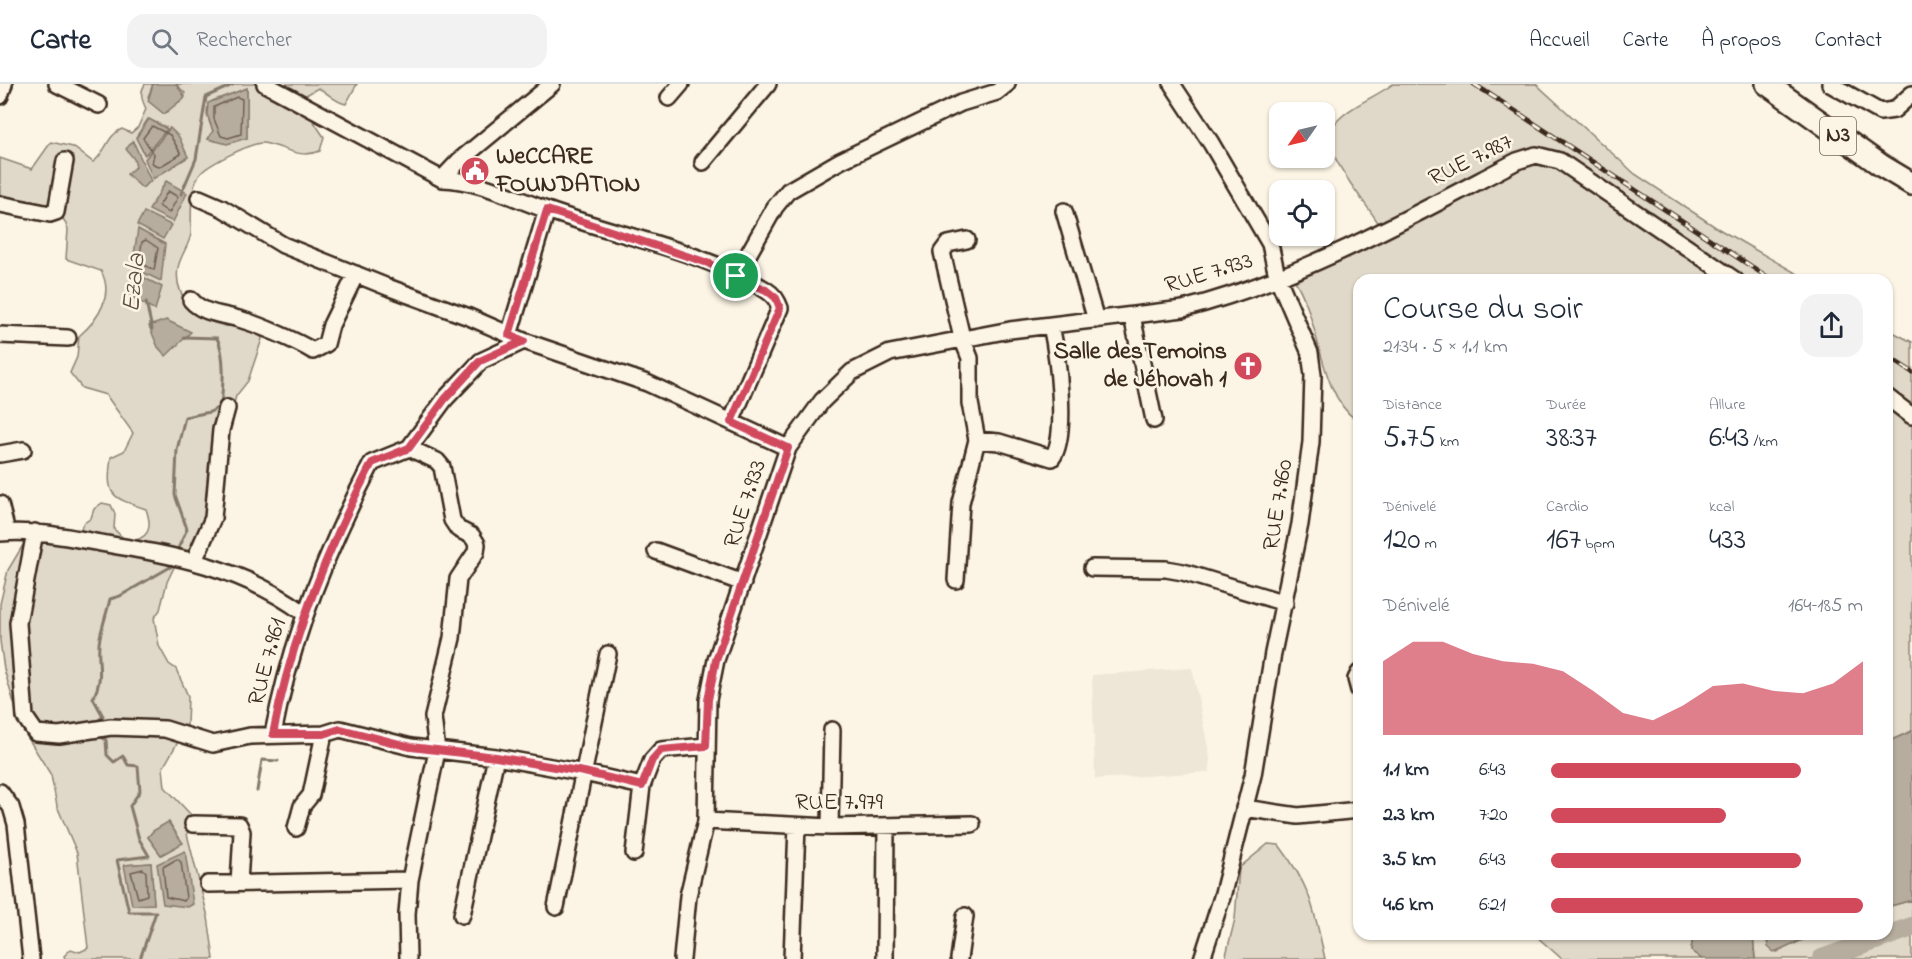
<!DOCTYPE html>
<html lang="fr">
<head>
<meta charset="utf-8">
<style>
	body { margin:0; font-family:"Indie Flower",sans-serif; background:#f2f2f3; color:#1f2937; height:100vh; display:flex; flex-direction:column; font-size:22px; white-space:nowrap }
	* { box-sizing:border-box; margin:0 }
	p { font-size:20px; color:#747a83 }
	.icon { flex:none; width:33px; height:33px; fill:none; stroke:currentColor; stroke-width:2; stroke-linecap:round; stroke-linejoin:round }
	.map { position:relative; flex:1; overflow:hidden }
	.panel { position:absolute; left:1353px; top:190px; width:540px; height:666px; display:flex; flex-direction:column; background:#fff; border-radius:18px; box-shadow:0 2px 4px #0004 }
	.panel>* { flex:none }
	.needle { width:39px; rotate:236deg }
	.controls { position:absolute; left:1269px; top:18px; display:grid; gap:12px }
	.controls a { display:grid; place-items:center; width:66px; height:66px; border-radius:12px; background:#fff; box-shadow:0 2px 4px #0004; font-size:30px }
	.pin { position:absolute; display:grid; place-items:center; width:51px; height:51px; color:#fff; margin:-26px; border:3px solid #fff; border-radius:50%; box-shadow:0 2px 6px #0007 }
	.round { display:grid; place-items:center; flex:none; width:63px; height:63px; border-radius:18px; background:#f2f2f3 }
	.summary { display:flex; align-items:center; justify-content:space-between; height:102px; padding:0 30px }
	h1 { font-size:33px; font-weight:600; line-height:45px }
	.metrics { display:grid; grid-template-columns:repeat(3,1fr); gap:9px; height:102px; padding:6px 30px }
	.metrics div { display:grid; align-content:center }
	.metrics b { font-size:30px; font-weight:600 }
	.metrics small { font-size:16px; font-weight:400 }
	.metrics p { font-size:16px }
	.chart { height:168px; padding:12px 30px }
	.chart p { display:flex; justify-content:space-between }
	.chart svg { width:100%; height:108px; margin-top:6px; fill:#d1495b; opacity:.7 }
	ul { padding:0 30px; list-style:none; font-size:20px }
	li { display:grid; grid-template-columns:96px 72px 1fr; align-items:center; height:45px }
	li i { height:15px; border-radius:8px; background:#d1495b }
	header { display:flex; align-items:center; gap:36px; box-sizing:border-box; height:84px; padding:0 30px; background:#fff; border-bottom:2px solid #e0e1e3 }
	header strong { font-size:28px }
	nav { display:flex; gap:33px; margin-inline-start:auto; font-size:21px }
	.search { width:420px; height:54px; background:#f2f2f3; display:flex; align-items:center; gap:15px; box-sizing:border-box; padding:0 21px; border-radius:18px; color:#747a83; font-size:22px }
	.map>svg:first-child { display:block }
</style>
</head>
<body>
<header>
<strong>Carte</strong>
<div class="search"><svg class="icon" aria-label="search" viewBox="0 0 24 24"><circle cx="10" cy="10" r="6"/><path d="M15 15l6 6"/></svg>Rechercher</div>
<nav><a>Accueil</a><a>Carte</a><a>À propos</a><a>Contact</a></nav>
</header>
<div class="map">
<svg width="1912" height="875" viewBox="0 0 1912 875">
	<rect width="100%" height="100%" fill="#fcf5e5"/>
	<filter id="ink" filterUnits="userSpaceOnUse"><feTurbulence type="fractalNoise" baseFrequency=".0167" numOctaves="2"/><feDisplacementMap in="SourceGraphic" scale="12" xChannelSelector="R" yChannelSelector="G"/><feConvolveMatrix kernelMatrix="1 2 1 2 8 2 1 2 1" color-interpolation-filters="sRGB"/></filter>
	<g filter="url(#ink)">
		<path fill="#eee6d6" d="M1192,584L1210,674L1209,688L1095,695L1092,591Z"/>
		<path fill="#e0d8c8" stroke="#8e8173" stroke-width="1.5" fill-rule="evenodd" d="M145,0H153L148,13L168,24L184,15L185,9L176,0H357L346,20C334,18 329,9 318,4L306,11L302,20L324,53L320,67C299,76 284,62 263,59C252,58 210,80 202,88C188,102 192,132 191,150C189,162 180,172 178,184C173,213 199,237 225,242C235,243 247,241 257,241L262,255L248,297L236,312L194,473L177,477L167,498L160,526L154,534L159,562L169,580L176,585L188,612L187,642L163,684L165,703L191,731L187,750L208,833L214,875H65L64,872L71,865L80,868L88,864L77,769L57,722L51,691L21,643L4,585L0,557V520L8,486L23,461L31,455L78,452L83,440L91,434L94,425L102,419L111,421L115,430L114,445L127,458C149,455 153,445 146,425C110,413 106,412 111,373L124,367L133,349L106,311L82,304L70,289L77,273L79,252C99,235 114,211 101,187L66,175L68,145L62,132L29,117L0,112V74L32,85L51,58L73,63L93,78C106,69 107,51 122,45L131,49L138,43L146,25C142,16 139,9 145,0ZM247,4V54L217,57L208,55L213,47L209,37L212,17ZM148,35L166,43L149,69L144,70L136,53ZM169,44L188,73L153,94L146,75ZM133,57L150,97L142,104L129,88L136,83ZM169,738L182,759L161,771L148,753L153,747ZM151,779L154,820L144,819L124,781Z
			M1393,0H1536L1635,90L1717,144L1808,196H1359V337L1356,336C1318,308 1321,236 1294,195L1301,188L1380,142C1369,121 1316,65 1333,42C1347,23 1374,14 1393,0Z
			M1887,245L1912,258V647L1887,658Z
			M1268,760L1279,761C1311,803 1314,825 1325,875H1225L1235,835L1239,784Z
			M1912,816V875H1755L1753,851H1768L1767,859L1777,868L1813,851L1887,850V823Z
			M1535,851H1693L1691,867L1702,875H1562Z"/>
		<path fill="#b7ad9e" stroke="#85796b" stroke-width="1.5" d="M153,0H176L185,13L164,30L148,17Z
			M247,4V54L227,60L208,55L213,47L207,30L208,19Z
			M149,35L167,45L145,71L136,54Z
			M170,44L179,53L188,73L153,95L145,75Z
			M133,57L151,97L142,104L127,90L136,83L134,75L126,65Z
			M166,97L187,109L173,138L149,126Z
			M144,128L171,141L163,155L137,141Z
			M138,145L165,160L161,197L132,183Z
			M131,187L162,203L155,226L130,212Z
			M166,236L191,248L166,272L158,263L149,242Z
			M1912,647V816L1887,823V658Z
			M168,738L183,759L161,771L148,753L153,747Z
			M185,767L193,820L188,823L163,820L157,780Z
			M151,779L154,820L132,821L124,781Z
			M1693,851H1753L1755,875H1702L1691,867Z
			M1768,851V850L1813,851L1774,868L1768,863Z"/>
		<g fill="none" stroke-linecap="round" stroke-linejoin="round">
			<path stroke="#6d5e51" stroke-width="1.5" d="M237,13L242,15L241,50L228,54L221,52L214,35V23Z
				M152,42L170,51L181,70L159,83L152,79L154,70L143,54Z
				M168,107L178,113L169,129L159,122Z
				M146,156L158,164L154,186L139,178L142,158Z
				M177,775L181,778L186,814L184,817L166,813L163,783Z
				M143,785L146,788L147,811L138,814L131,788Z"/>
			<path stroke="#85796b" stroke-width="3" d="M181,110L196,75L206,13L235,0
				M146,218L152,245
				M176,469L187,445L175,411L177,366L185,333L210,328L221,322C223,302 226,272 217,254L184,253
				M95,640L103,632L93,614C106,590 95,576 100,553C103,540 107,528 110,515L120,512L172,482L173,478
				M98,651L106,656L107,671L114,678L123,672L128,681L138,682L140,707L130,722L139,755L149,772L117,776L129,828H156L140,875
				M257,707L262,676L278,677"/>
			<path stroke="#b7ad9e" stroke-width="20" d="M1822,875L1912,843"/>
			<g stroke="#3b2a1e" stroke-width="20">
				<path id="minor" d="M57,0L99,21
					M265,0L442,95
					M552,0L460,76L442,95C478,96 513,114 547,126C619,152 701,166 766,206C774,211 777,216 780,224L731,338
					M1172,0L1211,59L1270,160L1277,192L1310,269L1313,291L1311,358L1300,440L1273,569L1253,691L1222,813L1202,875
					M1830,0L1880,28L1894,26L1912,10
					M0,12L4,0
					M669,14L681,0
					M703,78L768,0
					M199,114L222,124L283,161L390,204L469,233L524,257L647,299L788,364
					M0,120L50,130L56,128L65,77
					M1064,127L1096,236
					M736,192L775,123L788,107L840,77L961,19L997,8L1007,0
					M191,216C203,230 222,230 239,235C257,240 297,257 313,267L326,260L331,241L356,190
					M1132,232L1154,336
					M0,251L68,254
					M509,251L547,126
					M1887,313L1912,332
					M977,356L999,358L1052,374C1069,352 1057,269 1051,241
					M0,370L23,366
					M0,420L7,448
					M35,448L18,539L25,633L36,649L59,651L111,643L165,645L213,660L250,652L324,650L340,645L411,663L496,673L584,689L642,702L652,676L661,666L706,662
					M0,449C32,446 63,452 95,458C171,471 240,482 304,529
					M656,467L743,499
					M194,477L213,434L221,346L227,324
					M1092,484L1166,485L1183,488L1285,519
					M956,496L961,419L977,356L970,319V274L962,254L942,168L948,160L967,156
					M1359,589L1356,595L1359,606
					M273,650C291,555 327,465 372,379L409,364L445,315L481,277L524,257
					M0,708L11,723L16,740L31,875
					M1244,724L1298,732L1359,726
					M706,737L830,743L972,740
					M193,740L239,741L242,748L239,799
					M830,743L832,646
					M296,744L302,722L311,711L324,650
					M634,769L642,702
					M208,800L410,796
					M556,823L608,570
					M462,831L496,673
					M408,875L407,830L410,796L437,667L433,633L452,554L458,495L476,468L477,460L472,452L458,445L452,436L442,383L437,377L409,364
					M682,875L688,812L706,737L708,616L716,576L788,364L822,317L852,288L890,269L1010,246L1183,225C1301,195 1410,133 1517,77L1536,71L1560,77L1735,196
					M792,875L797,742
					M885,875L886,742
					M959,875L965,832"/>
			</g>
			<g stroke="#3b2a1e" stroke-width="26">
				<path id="highway" d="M1767,0L1882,82L1912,100"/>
			</g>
			<use href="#minor" stroke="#fcf5e5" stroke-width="15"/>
			<use href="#highway" stroke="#fcf5e5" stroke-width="21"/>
			<g stroke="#3b2a1e" stroke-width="5">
				<path id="rail" d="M1474,0L1772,196
					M1887,272L1912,288"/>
			</g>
			<use href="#rail" stroke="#fcf5e5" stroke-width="3" stroke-dasharray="9" stroke-linecap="butt"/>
		</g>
	</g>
	<g fill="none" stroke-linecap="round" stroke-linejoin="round" filter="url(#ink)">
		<g stroke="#fff" stroke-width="12">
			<path id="route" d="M547,126L708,179L766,206L776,214L780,224L731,338L788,364L716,576L708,616L706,662L661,666L652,676L642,702L584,688L496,673L411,663L340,645L324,650H273C291,555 327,465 372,379L409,364L445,315L480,277L524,257L509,251Z"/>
		</g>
		<use href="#route" stroke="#d1495b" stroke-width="8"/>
	</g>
	<defs>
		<g id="civic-disc" transform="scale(1.5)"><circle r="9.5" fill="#d1495b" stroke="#fcf5e5"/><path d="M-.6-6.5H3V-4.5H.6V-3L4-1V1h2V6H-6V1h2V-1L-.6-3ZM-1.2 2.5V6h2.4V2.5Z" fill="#fff"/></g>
		<g id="church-disc" transform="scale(1.5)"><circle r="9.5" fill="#d1495b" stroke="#fcf5e5"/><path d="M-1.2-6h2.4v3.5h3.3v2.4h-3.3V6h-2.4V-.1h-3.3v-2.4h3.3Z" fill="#fff"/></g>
	</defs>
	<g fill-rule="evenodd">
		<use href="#civic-disc" x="475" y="87"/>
		<use href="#church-disc" x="1248" y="282"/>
	</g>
	<g text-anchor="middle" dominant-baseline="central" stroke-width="5" stroke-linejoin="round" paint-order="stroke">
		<rect fill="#fcf5e5" stroke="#75675a" stroke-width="1.5" x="1820" y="33" width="36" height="38" rx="4.5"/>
		<g font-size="22" font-weight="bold" fill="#3b2a1e">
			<text x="1838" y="52">N3</text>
		</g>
		<g font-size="24" font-weight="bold" fill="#3b2a1e" stroke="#fcf5e5" text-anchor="start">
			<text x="496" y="73">WeCCARE<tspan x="496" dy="28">FOUNDATION</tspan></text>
			<text x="1227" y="268" text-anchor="end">Salle desTemoins<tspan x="1227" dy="28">de Jéhovah 1</tspan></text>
		</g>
		<g font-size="24" fill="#3b2a1e" stroke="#fcf5e5">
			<text transform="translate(1471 77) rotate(-26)">RUE 7.987</text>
			<text transform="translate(1209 190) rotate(-17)">RUE 7.933</text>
			<text transform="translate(746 420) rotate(-72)">RUE 7.933</text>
			<text transform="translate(1279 421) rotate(-81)">RUE 7.960</text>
			<text transform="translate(268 578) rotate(-75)">RUE 7.961</text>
			<text x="839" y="719">RUE 7.979</text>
		</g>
		<g font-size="26" font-style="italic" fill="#605144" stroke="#fcf5e5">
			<text transform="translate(135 199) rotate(-84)">Ezala</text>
		</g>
	</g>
</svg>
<div class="controls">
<a><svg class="needle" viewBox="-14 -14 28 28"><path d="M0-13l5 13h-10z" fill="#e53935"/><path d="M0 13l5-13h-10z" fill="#747a83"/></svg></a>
<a><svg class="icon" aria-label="locate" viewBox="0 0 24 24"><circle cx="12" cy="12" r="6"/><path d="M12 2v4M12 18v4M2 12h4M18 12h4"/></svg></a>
</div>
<div class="pin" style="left:736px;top:192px;background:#1e9e55"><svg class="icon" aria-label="arrive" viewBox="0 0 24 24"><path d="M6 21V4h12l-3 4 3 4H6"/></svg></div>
<section class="panel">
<div class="summary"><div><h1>Course du soir</h1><p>21:34 · 5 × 1.1 km</p></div><a class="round"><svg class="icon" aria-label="share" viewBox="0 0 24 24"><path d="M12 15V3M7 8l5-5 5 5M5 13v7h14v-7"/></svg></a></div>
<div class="metrics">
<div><p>Distance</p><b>5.75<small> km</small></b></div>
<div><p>Durée</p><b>38:37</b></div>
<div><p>Allure</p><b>6:43<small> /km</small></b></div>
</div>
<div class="metrics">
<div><p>Dénivelé</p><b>120<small> m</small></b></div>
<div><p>Cardio</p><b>167<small> bpm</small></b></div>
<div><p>kcal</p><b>433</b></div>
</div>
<div class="chart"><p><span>Dénivelé</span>164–185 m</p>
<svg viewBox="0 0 160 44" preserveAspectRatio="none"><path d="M0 44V14L10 6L20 6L30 11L40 14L50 15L60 18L70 26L80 35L90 38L100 32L110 24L120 23L130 26L140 27L150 23L160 14V44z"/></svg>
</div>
<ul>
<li><b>1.1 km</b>6:43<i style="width:80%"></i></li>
<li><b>2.3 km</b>7:20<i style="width:56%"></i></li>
<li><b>3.5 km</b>6:43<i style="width:80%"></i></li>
<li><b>4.6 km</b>6:21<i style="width:100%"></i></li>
</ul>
</section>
</div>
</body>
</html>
